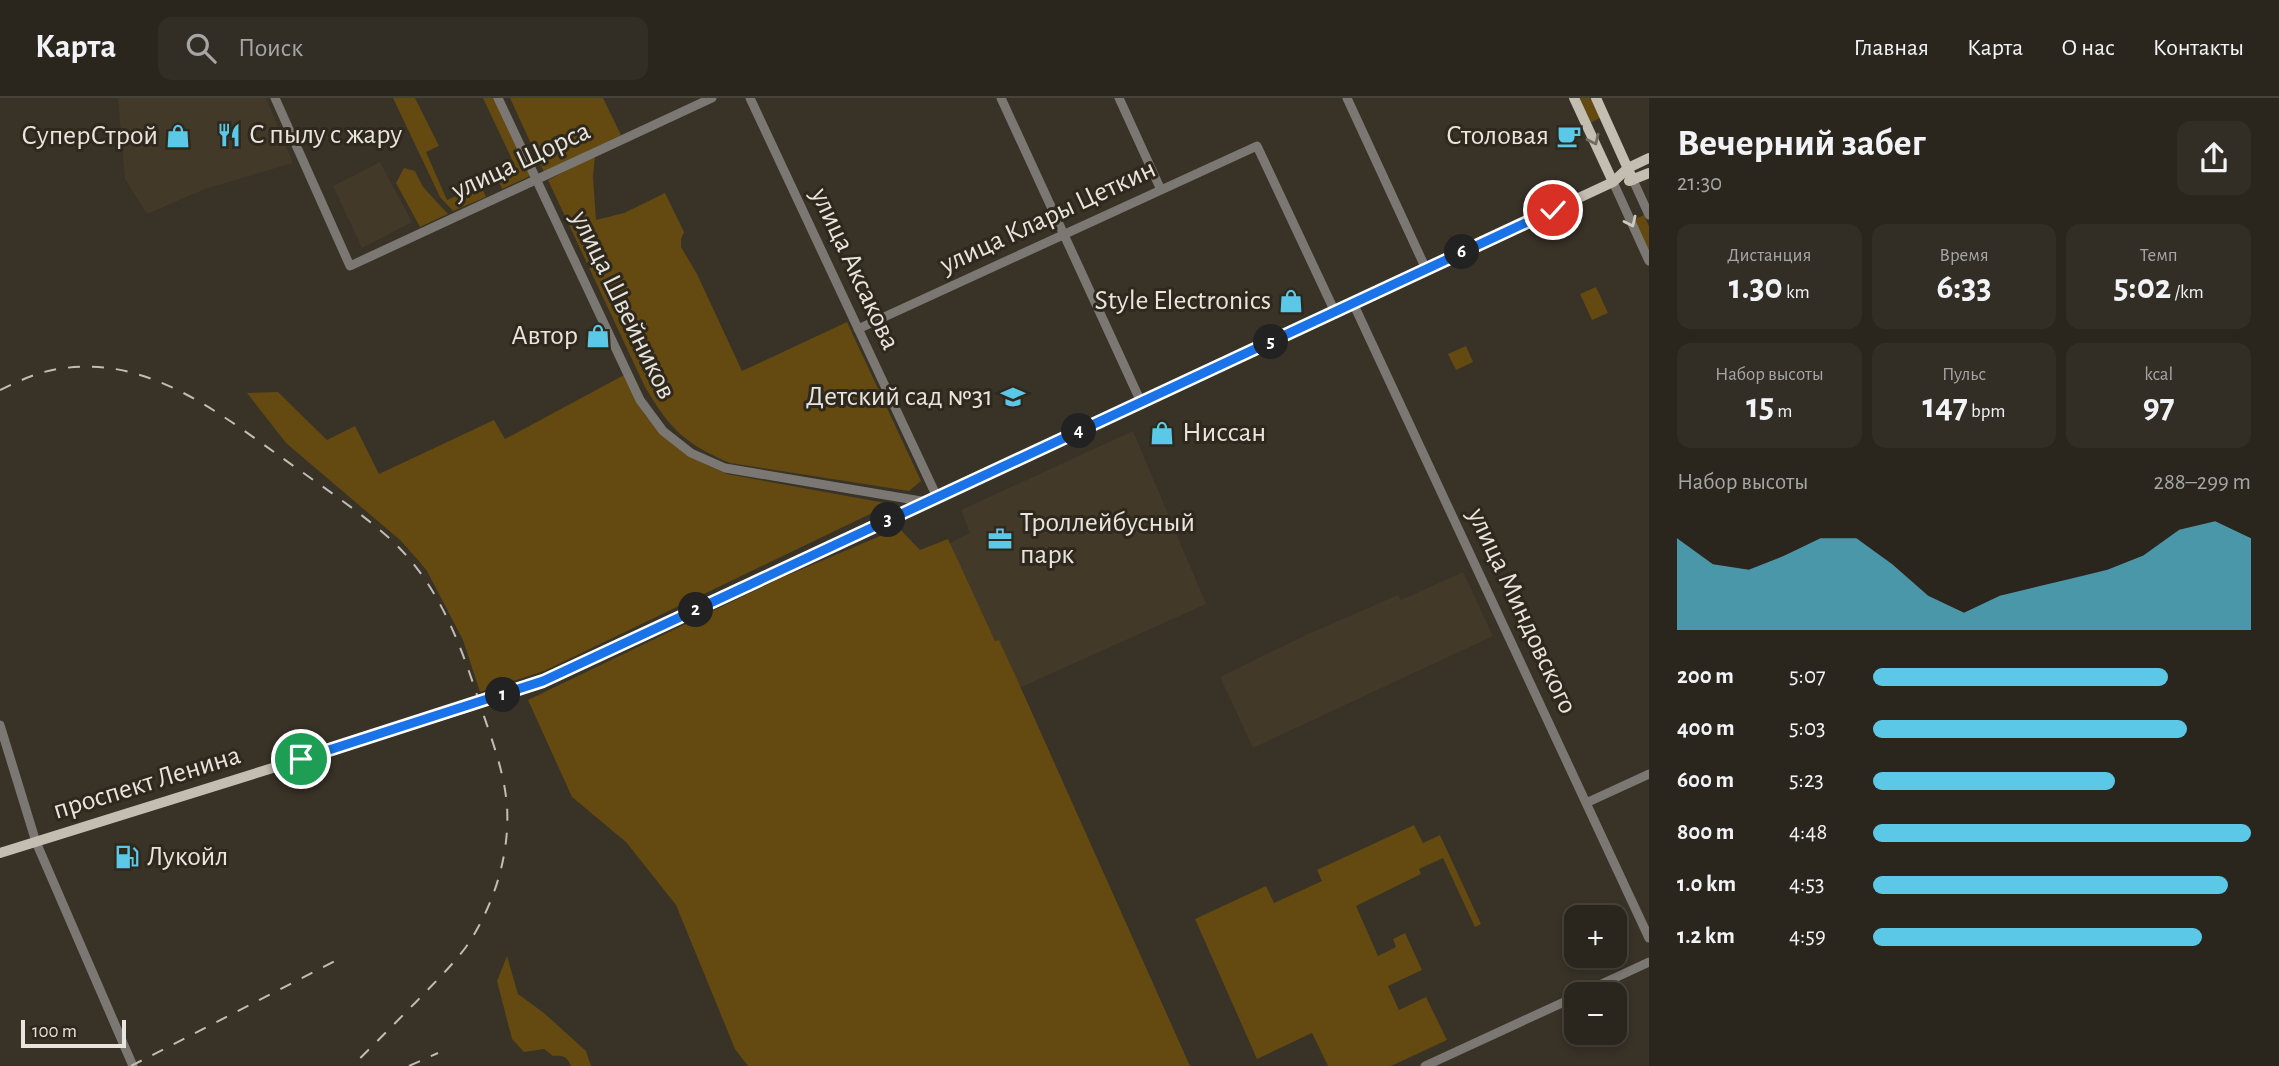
<!DOCTYPE html>
<html lang="ru">
<head>
<meta charset="utf-8">
<style>
	body { margin:0; font-family:"Alegreya Sans",sans-serif; background:#322e26; color:#f1f3f6; height:100vh; display:flex; flex-direction:column; font-size:26px; white-space:nowrap }
	* { box-sizing:border-box; margin:0 }
	p { font-size:23px; color:#a5a5a4 }
	.icon { flex:none; width:38px; height:38px; fill:none; stroke:currentColor; stroke-width:2; stroke-linecap:round; stroke-linejoin:round }
	.map { position:relative; flex:1; overflow:hidden }
	.sheet { display:flex; flex-direction:column; background:#2a261d; width:630px }
	.sheet>* { flex:none }
	.tools { position:absolute; left:1564px; top:807px; display:grid; gap:14px }
	.tools a { display:grid; place-items:center; width:63px; height:63px; border-radius:14px; background:#2a261d; box-shadow:0 4px 10px #0003,0 0 0 2px #46433b; font-size:35px }
	.scale { position:absolute; left:21px; bottom:18px; width:105px; box-sizing:border-box; padding-left:7px; border:4px solid #e8e4de; border-top:0; font-size:19px; line-height:24px; white-space:nowrap; color:#e8e4de; -webkit-text-stroke:5px #2e281d; paint-order:stroke }
	.pin { position:absolute; display:grid; place-items:center; width:60px; height:60px; color:#fff; margin:-30px; border:4px solid #fff; border-radius:50%; box-shadow:0 2px 7px #0007 }
	.km { position:absolute; width:35px; height:35px; margin:-18px; border-radius:50%; background:#222; color:#fff; font-size:19px; line-height:35px; text-align:center }
	.round { display:grid; place-items:center; flex:none; width:74px; height:74px; border-radius:14px; background:#322e26 }
	.head { display:flex; align-items:center; justify-content:space-between; height:119px; padding:0 28px }
	h1 { font-size:38px; font-weight:700; line-height:52px }
	.figures { display:grid; grid-template-columns:repeat(3,1fr); gap:10px; height:119px; padding:7px 28px }
	.figures div { display:grid; align-content:center; border-radius:14px; background:#322e26; text-align:center }
	.figures b { font-size:35px; font-weight:700 }
	.figures small { font-size:19px; font-weight:400 }
	.figures p { font-size:19px }
	.chart { height:196px; padding:14px 28px }
	.chart p { display:flex; justify-content:space-between }
	.chart svg { width:100%; height:126px; margin-top:7px; fill:#5ac8e6; opacity:.7 }
	ul { padding:0 28px; list-style:none; font-size:23px }
	li { display:grid; grid-template-columns:112px 84px 1fr; align-items:center; height:52px }
	li i { height:18px; border-radius:9px; background:#5ac8e6 }
	header { display:flex; align-items:center; gap:42px; box-sizing:border-box; height:98px; padding:0 35px; background:#2a261d; border-bottom:2px solid #46433b }
	header strong { font-size:33px }
	nav { display:flex; gap:38px; margin-inline-start:auto; font-size:24px }
	.search { width:490px; height:63px; background:#322e26; display:flex; align-items:center; gap:18px; box-sizing:border-box; padding:0 24px; border-radius:14px; color:#a5a5a4; font-size:26px }
	main { display:flex; flex:1; min-height:0 }
	.map>svg:first-child { display:block }
</style>
</head>
<body>
<header>
<strong>Карта</strong>
<div class="search"><svg class="icon" aria-label="search" viewBox="0 0 24 24"><circle cx="10" cy="10" r="6"/><path d="M15 15l6 6"/></svg>Поиск</div>
<nav><a>Главная</a><a>Карта</a><a>О нас</a><a>Контакты</a></nav>
</header>
<main>
<div class="map">
<svg width="1649" height="968" viewBox="0 0 1649 968">
	<rect width="100%" height="100%" fill="#383227"/>
	<path fill="#433929" d="M118,0H266L293,65L205,91L147,116L125,81Z
		M380,64L412,124L362,150L333,88Z
		M1133,333L1206,506L1015,592L948,446L970,435L961,412Z
		M1463,474L1493,538L1253,650L1220,579L1308,536L1398,497L1401,502Z"/>
	<path fill="#644911" d="M393,0H415L439,48L426,54L447,102L481,87L486,99L453,113L440,99Z
		M483,0H494L530,78L502,91L497,79L516,70Z
		M510,0H603L621,37L544,74Z
		M1579,0H1591L1600,20L1590,25Z
		M595,58L593,79L596,122L624,115L665,95L684,134L681,141V149L697,176L742,273L847,224L921,383L909,393L730,365C685,346 670,331 645,289L548,82Z
		M404,70L415,73L423,89L448,116L420,129L396,85Z
		M1644,117L1649,128V157L1633,122Z
		M1596,189L1608,215L1592,222L1580,196Z
		M1466,248L1473,264L1456,272L1448,256Z
		M624,277L645,317L672,345L699,363L727,376L891,406L544,573L480,594L463,542L427,473L418,462L400,442L286,345L247,295L278,294L327,342L355,328L379,376L494,322L505,341Z
		M899,430L920,452L948,441L995,543L999,542L1020,588L1190,968H748L735,951L676,807L626,744L572,699L528,602L781,480Z
		M1414,727L1423,745L1440,737L1481,826L1475,829L1443,760L1419,771L1421,776L1356,808L1378,858L1396,849L1393,841L1405,835L1422,872L1388,888L1399,912L1426,899L1447,942L1391,968H1328L1312,935L1257,961L1195,821L1266,788L1274,805L1322,783L1317,772Z
		M507,858L518,896L544,915L586,953L591,968H571C567,958 562,957 553,958L544,951L524,954L512,941L497,883Z"/>
	<g fill="none" stroke-linecap="round" stroke-linejoin="round">
		<path stroke="#7b7873" stroke-width="9" d="M275,0L350,168L712,0
			M498,0L640,302L663,333L691,355L725,370L927,404
			M750,0L937,399
			M1001,0L1141,304
			M1119,0L1161,92
			M1347,0L1426,171
			M1633,82L1649,117
			M1613,84L1649,163
			M1353,205L1649,840
			M858,231L1257,48L1335,214
			M0,627L36,744L133,968
			M1586,705L1649,676
			M1580,896L1649,864
			M1425,968L1577,898"/>
		<path stroke="#c4beb2" stroke-width="10" d="M1574,0L1613,84
			M1596,0L1633,82
			M1629,83L1649,75
			M0,755L465,610L543,583L1613,84L1628,70L1649,60"/>
		<path stroke="#c1bdb5" stroke-width="2" stroke-dasharray="12 12" stroke-linecap="butt" d="M0,292C21,282 42,272 65,270C148,259 218,314 281,359C317,385 355,410 388,439C436,482 458,539 478,600C489,635 504,670 507,708C510,757 494,808 466,849C451,869 433,886 416,904C395,925 374,947 352,968
			M131,968L339,861
			M409,968L438,955"/>
	</g>
	<defs><path id="oneway-chevron" d="M-2-3.5L2.5 0L-2 3.5" fill="none" stroke-width="1.6" stroke-linecap="round" stroke-linejoin="round" transform="scale(1.75)"/></defs>
	<use stroke="#726c60" href="#oneway-chevron" transform="translate(1594 42) rotate(65)"/>
	<use stroke="#cdc9c3" href="#oneway-chevron" transform="translate(1631 124) rotate(65)"/>
	<g fill="none" stroke-linecap="round" stroke-linejoin="round">
		<g stroke="#fff" stroke-width="14">
			<path id="route" d="M301,661L543,583L1553,112"/>
		</g>
		<use href="#route" stroke="#1a73e8" stroke-width="9"/>
	</g>
	<defs>
		<g id="restaurant-bare" transform="scale(1.89)"><path d="M-5-6h1v4h1v-4h1v4h1v-4h1v5L-1.5 .5V6h-2V.5L-5-1ZM5-6V6H3V1.5H1.5Q1.5-4 5-6Z" fill="#5ac8e6" stroke="#2e281d" stroke-width="2.5" paint-order="stroke"/></g>
		<g id="shop-bare" transform="scale(1.89)"><path d="M-5-2.5h2.3a2.7 3.5 0 0 1 5.4 0H5L5.5 6h-11ZM-1.5-2.5h3a1.5 2.3 0 0 0-3 0Z" fill="#5ac8e6" stroke="#2e281d" stroke-width="2.5" paint-order="stroke"/></g>
		<g id="cafe-bare" transform="scale(1.89)"><path d="M-5.5-4.5H6V0H3Q3 3.5 0 3.5H-2.5Q-5.5 3.5-5.5 0ZM3-3.2v2h1.7v-2ZM-6 4.5H4V6H-6Z" fill="#5ac8e6" stroke="#2e281d" stroke-width="2.5" paint-order="stroke"/></g>
		<g id="school-bare" transform="scale(1.89)"><path d="M0-5L7-2L0 1L-7-2ZM-4 1L0 2.5L4 1V4Q0 6-4 4Z" fill="#5ac8e6" stroke="#2e281d" stroke-width="2.5" paint-order="stroke"/></g>
		<g id="office-bare" transform="scale(1.89)"><path d="M-6-3h4V-5.5h4V-3h4V5H-6ZM-1-4.5V-3h2v-1.5ZM-6 0V1H6V0Z" fill="#5ac8e6" stroke="#2e281d" stroke-width="2.5" paint-order="stroke"/></g>
		<g id="fuel-bare" transform="scale(1.89)"><path d="M-5.5-6h7V0h2V4h1.3V-2.5L3-4.5l.8-.8L6-3V5H2.5V1h-1V6h-7ZM-4.2-4.7v3.2H.2V-4.7Z" fill="#5ac8e6" stroke="#2e281d" stroke-width="2.5" paint-order="stroke"/></g>
	</defs>
	<g fill-rule="evenodd">
		<use href="#restaurant-bare" x="229" y="37"/>
		<use href="#shop-bare" x="178" y="38"/>
		<use href="#cafe-bare" x="1569" y="38"/>
		<use href="#shop-bare" x="1291" y="203"/>
		<use href="#shop-bare" x="598" y="238"/>
		<use href="#school-bare" x="1013" y="299"/>
		<use href="#shop-bare" x="1162" y="335"/>
		<use href="#office-bare" x="1000" y="441"/>
		<use href="#fuel-bare" x="127" y="759"/>
	</g>
	<g text-anchor="middle" dominant-baseline="central" stroke-width="6" stroke-linejoin="round" paint-order="stroke">
		<g font-size="28" fill="#e8e4de" stroke="#2e281d" text-anchor="end">
			<text x="249" y="37" text-anchor="start">С пылу с жару</text>
			<text x="158" y="38">СуперСтрой</text>
			<text x="1549" y="38">Столовая</text>
			<text x="1271" y="203">Style Electronics</text>
			<text x="578" y="238">Автор</text>
			<text x="993" y="299">Детский сад №31</text>
			<text x="1182" y="335" text-anchor="start">Ниссан</text>
			<text x="1020" y="425" text-anchor="start">Троллейбусный<tspan x="1020" dy="32">парк</tspan></text>
			<text x="147" y="759" text-anchor="start">Лукойл</text>
		</g>
		<g font-size="28" fill="#e8e4de" stroke="#2e281d">
			<text transform="translate(521 63) rotate(-25)">улица Щорса</text>
			<text transform="translate(1048 119) rotate(-25)">улица Клары Цеткин</text>
			<text transform="translate(855 171) rotate(65)">улица Аксакова</text>
			<text transform="translate(623 207) rotate(64)">улица Швейников</text>
			<text transform="translate(1522 513) rotate(65)">улица Миндовского</text>
			<text transform="translate(147 685) rotate(-17)">проспект Ленина</text>
		</g>
	</g>
</svg>
<div class="tools">
<a>+</a>
<a>−</a>
</div>
<div class="scale">100 m</div>
<div class="pin" style="left:301px;top:661px;background:#1e9e55"><svg class="icon" aria-label="arrive" viewBox="0 0 24 24"><path d="M6 21V4h12l-3 4 3 4H6"/></svg></div>
<div class="pin" style="left:1553px;top:112px;background:#d93025"><svg class="icon" aria-label="check" viewBox="0 0 24 24"><path d="M5 12l5 5 9-10"/></svg></div>
<b class="km" style="left:503px;top:597px">1</b>
<b class="km" style="left:696px;top:512px">2</b>
<b class="km" style="left:888px;top:422px">3</b>
<b class="km" style="left:1079px;top:333px">4</b>
<b class="km" style="left:1271px;top:244px">5</b>
<b class="km" style="left:1462px;top:154px">6</b>
</div>
<section class="sheet">
<div class="head"><div><h1>Вечерний забег</h1><p>21:30</p></div><a class="round"><svg class="icon" aria-label="share" viewBox="0 0 24 24"><path d="M12 15V3M7 8l5-5 5 5M5 13v7h14v-7"/></svg></a></div>
<div class="figures">
<div><p>Дистанция</p><b>1.30<small> km</small></b></div>
<div><p>Время</p><b>6:33</b></div>
<div><p>Темп</p><b>5:02<small> /km</small></b></div>
</div>
<div class="figures">
<div><p>Набор высоты</p><b>15<small> m</small></b></div>
<div><p>Пульс</p><b>147<small> bpm</small></b></div>
<div><p>kcal</p><b>97</b></div>
</div>
<div class="chart"><p><span>Набор высоты</span>288–299 m</p>
<svg viewBox="0 0 160 44" preserveAspectRatio="none"><path d="M0 44V12L10 21L20 23L30 18L40 12L50 12L60 21L70 32L80 38L90 32L100 29L110 26L120 23L130 18L140 9L150 6L160 12V44z"/></svg>
</div>
<ul>
<li><b>200 m</b>5:07<i style="width:78%"></i></li>
<li><b>400 m</b>5:03<i style="width:83%"></i></li>
<li><b>600 m</b>5:23<i style="width:64%"></i></li>
<li><b>800 m</b>4:48<i style="width:100%"></i></li>
<li><b>1.0 km</b>4:53<i style="width:94%"></i></li>
<li><b>1.2 km</b>4:59<i style="width:87%"></i></li>
</ul>
</section>
</main>
</body>
</html>
